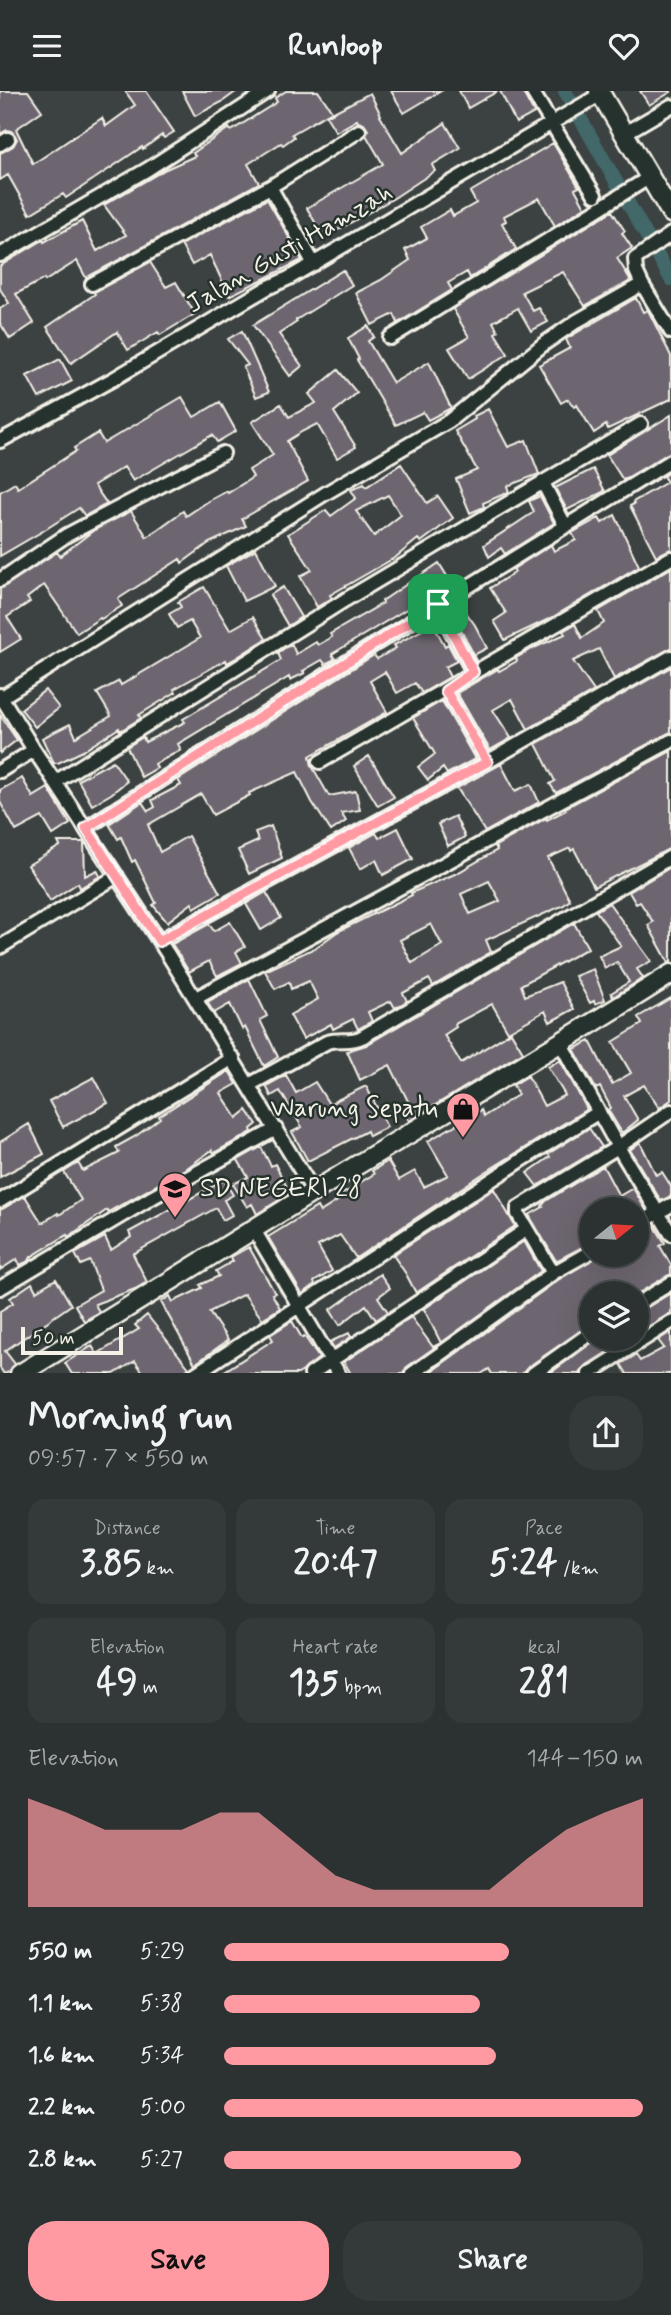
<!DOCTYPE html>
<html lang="en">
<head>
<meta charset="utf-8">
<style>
	body { margin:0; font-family:Mynerve,sans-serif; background:#343a39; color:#f1f3f6; height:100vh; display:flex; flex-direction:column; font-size:26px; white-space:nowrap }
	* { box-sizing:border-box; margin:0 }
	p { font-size:23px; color:#a6aaab }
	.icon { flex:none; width:38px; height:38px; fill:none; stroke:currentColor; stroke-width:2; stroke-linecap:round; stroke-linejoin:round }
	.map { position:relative; height:1282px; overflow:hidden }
	.details { display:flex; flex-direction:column; background:#2c3231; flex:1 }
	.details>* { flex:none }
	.needle { width:46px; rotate:72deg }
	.fabs { position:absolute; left:579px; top:1106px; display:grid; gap:14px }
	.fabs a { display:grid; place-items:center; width:70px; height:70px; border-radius:50%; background:#2c3231; box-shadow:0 7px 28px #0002,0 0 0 2px #484d4d; font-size:35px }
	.scale { position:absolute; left:21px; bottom:18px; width:102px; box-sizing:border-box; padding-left:7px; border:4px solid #f4f1e8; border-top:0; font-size:19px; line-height:24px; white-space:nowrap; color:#f4f1e8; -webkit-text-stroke:5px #26332d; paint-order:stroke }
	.pin { position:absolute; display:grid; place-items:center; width:60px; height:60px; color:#fff; margin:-30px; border-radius:14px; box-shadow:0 4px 10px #0006 }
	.round { display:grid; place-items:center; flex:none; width:74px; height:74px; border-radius:28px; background:#343a39 }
	.overview { display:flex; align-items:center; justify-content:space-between; height:119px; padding:0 28px }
	h1 { font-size:38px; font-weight:700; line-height:52px }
	.stats { display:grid; grid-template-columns:repeat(3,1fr); gap:10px; height:119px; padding:7px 28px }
	.stats div { display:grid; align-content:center; border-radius:18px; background:#343a39; text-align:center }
	.stats b { font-size:35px; font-weight:700 }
	.stats small { font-size:19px; font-weight:400 }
	.stats p { font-size:19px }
	.chart { height:196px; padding:14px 28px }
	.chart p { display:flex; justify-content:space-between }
	.chart svg { width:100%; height:126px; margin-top:7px; fill:#ff9aa2; opacity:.7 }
	.cta { display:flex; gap:14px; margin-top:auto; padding:14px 28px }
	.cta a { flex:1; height:80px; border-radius:28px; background:#ff9aa2; color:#111; font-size:28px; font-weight:700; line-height:80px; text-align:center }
	.cta a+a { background:#343a39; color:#f1f3f6 }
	ul { padding:0 28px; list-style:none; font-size:23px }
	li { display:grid; grid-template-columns:112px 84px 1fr; align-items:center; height:52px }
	li i { height:18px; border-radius:9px; background:#ff9aa2 }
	header { display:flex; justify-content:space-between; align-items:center; height:91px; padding:0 28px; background:#2c3231; font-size:32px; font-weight:700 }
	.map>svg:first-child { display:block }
</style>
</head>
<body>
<header><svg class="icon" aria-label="menu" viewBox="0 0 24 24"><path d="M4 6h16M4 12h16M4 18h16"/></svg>Runloop<svg class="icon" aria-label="heart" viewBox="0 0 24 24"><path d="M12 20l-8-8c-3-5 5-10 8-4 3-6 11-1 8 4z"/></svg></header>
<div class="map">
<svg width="671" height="1283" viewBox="0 0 671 1283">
	<rect width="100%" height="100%" fill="#3b4241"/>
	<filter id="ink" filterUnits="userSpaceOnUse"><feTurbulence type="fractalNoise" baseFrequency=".0143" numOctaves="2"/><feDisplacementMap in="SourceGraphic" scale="14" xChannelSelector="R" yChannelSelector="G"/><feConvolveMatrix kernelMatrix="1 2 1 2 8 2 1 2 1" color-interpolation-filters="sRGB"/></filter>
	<g filter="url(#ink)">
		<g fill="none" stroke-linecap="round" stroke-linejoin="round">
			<path stroke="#436769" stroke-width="14" d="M565,0L671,188"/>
		</g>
		<path fill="#6d6670" stroke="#f4f1e8" stroke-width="2" fill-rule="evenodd" d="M0,0H28L42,20L16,38L33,73L102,27L106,35L135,14L125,0H146L174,41L164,47L162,44L143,58L142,56L66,107L63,103L30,123L8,84L0,89V62L13,55L17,48L11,40L7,39L0,43Z
			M182,0H237L222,11L195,25Z
			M286,0H318L332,20L292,43L294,46L283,54L281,52L248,73L259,92L86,187L77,170L45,190L44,188L16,203L34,232L10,248L0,232V218L9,212L0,198V175L43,149L44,151L82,130L97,160L126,144L104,114L166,78L195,65L193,62L229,37L231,40L277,11L275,7Z
			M391,0H441L404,22Z
			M459,0H498L468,17Z
			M500,0H522L534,22L516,32Z
			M640,0H671V1L649,14Z
			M370,2L381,24L380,25L402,62L445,32L460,57L432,74L435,80L394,107L324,147L307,117L383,73L366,44L368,39L364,33L358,31L357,29L336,41L326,25Z
			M553,52L579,96L575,98L585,116L555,135L539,107L504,125L506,130L502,132L516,158L470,187L467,181L448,192L452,199L398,232L394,223L372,234L356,202L381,189L410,169L405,159L427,147L421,136L450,119L453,125L476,112L470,101Z
			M267,108L302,169L229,205L210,164L192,174L181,154Z
			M612,120L625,140L622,142L632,157L617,167L630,188L629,191L585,215L563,181L522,201L533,220L539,217L548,231L531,240L518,217L493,231L498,240L495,242L508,263L468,288L449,257L469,246L453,218Z
			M150,171L166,196L176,191L195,223L160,244L158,241L128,259L117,241L71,272L47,236L95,203L94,201Z
			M343,179L352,194L296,229L297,231L279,243L302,275L290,285L253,234Z
			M636,207L643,221L648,219L671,265V308L608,338L606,334L594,342L577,314L574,316L568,308L561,312L539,274L570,257L566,248Z
			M368,235L374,246L368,250L393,292L429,271L451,317L428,329L423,321L396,334L357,269L359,268L348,247Z
			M242,240L269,301L256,306L243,276L248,274L228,248Z
			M60,268L72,290L39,307L27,285Z
			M338,279L357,302L334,321L356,356L337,367L317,333L303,340L287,350L308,390L242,428L246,435L209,452L182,472L180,468L118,508L122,515L101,528L100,527L77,542L44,494L27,507L30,511L7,526L21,548L0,561V498L57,461L60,465L94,439L131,420L147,446L183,420L186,425L210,409L227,400L228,402L253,386L249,379L273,364L252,331L281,313L289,326L316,312L309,303Z
			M182,306L194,326L220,311L236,340L217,351L212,344L133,390L124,376L94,394L107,413L85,425L79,417L43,440L0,465V401L15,392L18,397L76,360L74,357L98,342L104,352Z
			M488,318L508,356L526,349L539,383L507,395L509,401L483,412L484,416L470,422L456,388L477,379L455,340L475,328L474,325Z
			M671,324V361L623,389L607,364Z
			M401,373L427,412L438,405L453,427L421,451L418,448L396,466L330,504L332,507L317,516L300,485L312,479L288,443L326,419L331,425L356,407L351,399L364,393L366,396ZM388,404L401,424L374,445L356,420Z
			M593,378L605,400L567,419L555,397Z
			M671,380V458L656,465L630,415L634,413L633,411L667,391L663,385Z
			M540,405L554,432L505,463L501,457L489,466L484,454L534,421L529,410Z
			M615,424L639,475L553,526L505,549L494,530L506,522L490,497L515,481L513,478L551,454L554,460L576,449L572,442L599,427L602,432Z
			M256,458L275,495L244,510L226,475Z
			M439,472L450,490L432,501L420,485Z
			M671,477V557L614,588L599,558L573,570L594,600L528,638L512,608L493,619L511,647L490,659L457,602L498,578L499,580L517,570L516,567L534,557L565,543L563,540L575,533L582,547L604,532L598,520Z
			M410,491L420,510L332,563L335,568L325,573L322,569L303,580L305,582L290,589L289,586L178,653L181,659L155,673L157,677L141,686L127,656L143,646L145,651L185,631L183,628L281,569L278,562L286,556L292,554L296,563L316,551L318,554L332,546L330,543L383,512L382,510Z
			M204,496L230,539L253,526L266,548L236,567L227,572L226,569L174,598L176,601L139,624L141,627L120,640L119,637L83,660L58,672H54L42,647L70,633L76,646L111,625L97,602L119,590L121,594L200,547L190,530L177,537L169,523L181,516L178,511Z
			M283,496L301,526L288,535L270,504Z
			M460,513L475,534L487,557L474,564L451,520Z
			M433,533L445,555L448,553L457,570L445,576L450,586L422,602L415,592L397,602L385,581L370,590L387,621L310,665L312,675L329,705L356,700L360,719L341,722L346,730L331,740L312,711L297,681L249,702L250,704L213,724L201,703L148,734L160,761L188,745L220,802L194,817L192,812L167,831L153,814L156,812L135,769L132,771L121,746L118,748L109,733L142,711L148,720L155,716L152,709L181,694L178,689L374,564L377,568L396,557L394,554Z
			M671,576V641L556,702L550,693L555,690L536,653Z
			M45,599L59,617L35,636L21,618Z
			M442,610L475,668L447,683L443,677L428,689L418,676L435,663L413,627Z
			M0,624L17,649L0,662Z
			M671,660V757L594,796L574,758L571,760L570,757L548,767L570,809L564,814L486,849L491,861L433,895L429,888L403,902L407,910L395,917L391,910L368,921L372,930L358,938L353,928L333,938L331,933L303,948L290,924L318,908L309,890L291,898L289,891L275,898L265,880L315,857L337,841L412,804L411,802L457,782L497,759L495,755L546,727L547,729L566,719L565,717ZM489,790L500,810L470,823L461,803ZM431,833L442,854L412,872L400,849Z
			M369,665L394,706L378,715L354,675Z
			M113,670L127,690L111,703L92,714L78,689Z
			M501,673L515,700L531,693L539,711L485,741L457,697Z
			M22,687L33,706L48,697L70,733L53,744L42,726L16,740L0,711V699Z
			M455,725L465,746L448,755L438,733Z
			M271,735L282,767L249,783L238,759L258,750L255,741Z
			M398,737L413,768L383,784L376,769L360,778L349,757L376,742L379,747Z
			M58,751H84L85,785L97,779L100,785L80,797L78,792L50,810L28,774L60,755Z
			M671,776V872H669L648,834L653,831L640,811L636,813L629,801Z
			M266,801L281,827L261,839L246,813Z
			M609,812L651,870L637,878L643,887L613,906L611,902L629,891L617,871L605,877L599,865L621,855L596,820Z
			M230,831L245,856L236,861L242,872L217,885L209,870L189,881L172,853L209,833L214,840Z
			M574,832L588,857L521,894L525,905L560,891L574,918L550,931L545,920L508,941L492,913L455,933L456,936L444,944L461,972L511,941L523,961L409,1030L401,1014L408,1010L390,974L360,989L347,960L366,954Z
			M593,878L605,909L595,913L594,910L590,912L575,885Z
			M249,888L267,925L260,929L278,966L264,975L245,936L242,938L230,913L214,922L207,911Z
			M671,907V1009L659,1017L644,994L624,1005L638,1029L622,1042L608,1019L611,1017L600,996L596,998L574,958L590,950L612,993L631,982L613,951L642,933L638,926Z
			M560,969L587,1018L484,1082L356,1167L340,1144L318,1155L332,1180L314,1191L315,1194L302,1203L268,1146L317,1116L320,1121L342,1107L341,1103L357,1096L356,1094L374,1083L372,1080L388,1070L399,1089L415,1080L424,1096L448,1084L428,1050L481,1019L484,1025L518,1004L513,994L528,985L544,1015L565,1004L548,976Z
			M229,980L237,993L221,1002L237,1027L247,1019L257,1033L251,1038L252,1041L214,1062L212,1059L187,1077L108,1121L107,1119L68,1146L67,1144L31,1166L29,1170L20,1174L17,1168L0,1179V1119L25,1105L42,1132L58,1122L59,1124L81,1109L64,1081L78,1072L83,1080L119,1062L116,1056L136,1045L160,1027L159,1025Z
			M286,984L296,1002L315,991L329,1013L366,995L387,1036L369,1045L367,1040L308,1070L292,1041L302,1036L280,1000L271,1005L266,995Z
			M94,986L108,1012L63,1036L49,1010Z
			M29,1033L44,1063L0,1086V1051Z
			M589,1037L602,1056L537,1095L527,1082L550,1066L548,1063Z
			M640,1051L656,1084L662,1081L671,1095V1105L661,1110L630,1059Z
			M261,1056L271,1075L275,1073L290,1102L257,1123L252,1113L247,1116L233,1093L248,1086L238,1069Z
			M603,1075L619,1105L633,1097L646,1119L637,1124V1118H592V1151L556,1170L529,1124L543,1116L542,1115L546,1110Z
			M224,1089L233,1104L224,1109L232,1124L223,1129L216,1117L133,1163L147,1191L135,1198L95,1213L99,1221L84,1230L75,1214L101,1199L90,1170L81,1174L75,1163L105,1146L111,1159L131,1146L129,1141Z
			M494,1098L515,1135L416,1202L406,1183L393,1164Z
			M654,1134L665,1152L660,1155L671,1174V1183L637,1203L592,1202V1232L528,1276L522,1283H492L489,1278L481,1283H428L558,1189L600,1164H637V1143Z
			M524,1150L541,1180L441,1252L424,1218Z
			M249,1156L275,1202L272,1203L280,1217L262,1228L244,1203L209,1221L228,1249L195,1273L161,1211L170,1205L173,1211L202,1197L200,1194L219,1185L216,1180L233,1170L231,1166Z
			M380,1183L390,1197L378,1206L388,1221L376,1229L366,1214L340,1234L330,1219Z
			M56,1188L71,1214L5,1260L15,1273L9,1281L4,1283L0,1277V1220L13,1212L10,1207L32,1192L36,1200Z
			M671,1202V1222L637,1242V1222Z
			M147,1224L189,1277L181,1283H144L135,1270L114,1283H72L65,1272L92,1255L97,1263L139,1238L135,1234Z
			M411,1226L433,1256L441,1252L407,1276L403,1283H351L344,1271Z
			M292,1230L302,1247L305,1246L319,1267L303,1280L298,1283H220L273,1249L270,1244Z
			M671,1241V1283H627L621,1273L636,1264L640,1270L664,1257L658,1249Z
			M349,1242L351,1246L334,1257L330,1251Z
			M597,1248L626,1249L584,1276L580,1283H549Z"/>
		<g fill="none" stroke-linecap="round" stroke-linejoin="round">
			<g stroke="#f4f1e8" stroke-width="18">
				<path id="street" d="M532,0L595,104
					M625,42L671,15
					M0,53L8,48
					M270,96L314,173
					M0,164L148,78L268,0
					M92,193L270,96L359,40
					M642,193L671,241
					M390,247L650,86
					M0,350L115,287L267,197L289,187L601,3
					M543,392L565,434
					M0,489L67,444L223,362
					M437,513L473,581
					M446,600L487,671
					M0,604L34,659L167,862L314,1101
					M2,606L326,402L449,330L545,252L577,230L642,193L636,180L635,168L671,143
					M320,671L671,467
					M0,680L34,659
					M55,691L345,509L641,333
					M86,737L364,560L671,370
					M159,850L487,671L671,566
					M0,856L117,785
					M196,907L671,650
					M561,953L618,1056L671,1143
					M249,994L327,951C340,947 350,952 362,946L671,766
					M0,1110L233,967
					M637,1134L671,1114
					M254,1139L339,1283
					M553,1182L518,1123V1117L618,1056L671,1020
					M0,1197L153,1106L276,1038
					M637,1213L671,1192
					M195,1283L522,1069L599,1021
					M311,1283L527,1138
					M412,1283L553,1182L592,1160
					M533,1283L592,1241
					M589,1283L671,1231"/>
			</g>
			<g stroke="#f4f1e8" stroke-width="23">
				<path id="secondary" d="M599,0L671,122
					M20,1283C118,1223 215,1162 313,1101C432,1028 553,958 671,883"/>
			</g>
			<use href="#street" stroke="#26332d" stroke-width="12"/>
			<use href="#secondary" stroke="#26332d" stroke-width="18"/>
		</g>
	</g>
	<g fill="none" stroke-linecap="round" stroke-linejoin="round" filter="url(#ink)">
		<g stroke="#fff" stroke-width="14">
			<path id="route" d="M438,513L473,581L446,600L487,671L159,850L86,737Z"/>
		</g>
		<use href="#route" stroke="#ff9aa2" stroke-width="9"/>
	</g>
	<defs>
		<g id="shop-pin" transform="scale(1.75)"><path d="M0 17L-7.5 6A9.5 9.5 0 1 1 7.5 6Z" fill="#ff9aa2" stroke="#26332d"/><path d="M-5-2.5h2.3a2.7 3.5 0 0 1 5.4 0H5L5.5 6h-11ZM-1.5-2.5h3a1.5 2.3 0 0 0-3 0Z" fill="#111"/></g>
		<g id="school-pin" transform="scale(1.75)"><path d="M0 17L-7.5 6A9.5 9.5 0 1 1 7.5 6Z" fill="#ff9aa2" stroke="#26332d"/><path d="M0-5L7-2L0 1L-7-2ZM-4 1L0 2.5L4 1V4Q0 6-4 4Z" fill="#111"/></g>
	</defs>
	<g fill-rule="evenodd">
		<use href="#shop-pin" x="463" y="1018"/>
		<use href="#school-pin" x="175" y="1098"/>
	</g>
	<g text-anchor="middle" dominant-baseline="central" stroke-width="5" stroke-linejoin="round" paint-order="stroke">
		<g font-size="26" fill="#f4f1e8" stroke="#26332d">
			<text transform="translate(290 158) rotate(-30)">Jalan Gusti Hamzah</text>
		</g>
		<g font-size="26" fill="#f4f1e8" stroke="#26332d" text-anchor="end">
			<text x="438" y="1018">Warung Sepatu</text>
			<text x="200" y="1098" text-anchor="start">SD NEGERI 28</text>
		</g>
	</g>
</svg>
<div class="fabs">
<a><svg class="needle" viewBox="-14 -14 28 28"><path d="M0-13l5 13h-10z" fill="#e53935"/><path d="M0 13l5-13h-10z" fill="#a6aaab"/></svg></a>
<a><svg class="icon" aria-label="layers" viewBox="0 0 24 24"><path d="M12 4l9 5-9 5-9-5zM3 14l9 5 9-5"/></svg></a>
</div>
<div class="scale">50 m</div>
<div class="pin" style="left:438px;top:513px;background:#1e9e55"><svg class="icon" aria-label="arrive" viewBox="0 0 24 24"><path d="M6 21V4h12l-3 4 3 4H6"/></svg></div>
</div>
<section class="details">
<div class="overview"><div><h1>Morning run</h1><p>09:57 · 7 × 550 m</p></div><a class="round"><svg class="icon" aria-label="share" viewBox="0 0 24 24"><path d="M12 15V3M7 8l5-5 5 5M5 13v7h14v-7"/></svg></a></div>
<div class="stats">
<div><p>Distance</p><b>3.85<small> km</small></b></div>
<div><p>Time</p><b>20:47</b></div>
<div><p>Pace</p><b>5:24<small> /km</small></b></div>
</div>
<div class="stats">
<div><p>Elevation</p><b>49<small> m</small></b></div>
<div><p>Heart rate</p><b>135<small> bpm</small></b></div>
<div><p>kcal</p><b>281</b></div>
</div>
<div class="chart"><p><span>Elevation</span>144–150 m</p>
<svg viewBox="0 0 160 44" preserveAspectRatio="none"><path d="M0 44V6L10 11L20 17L30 17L40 17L50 11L60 11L70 22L80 33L90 38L100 38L110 38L120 38L130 27L140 17L150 11L160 6V44z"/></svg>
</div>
<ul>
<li><b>550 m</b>5:29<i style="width:68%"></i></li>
<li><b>1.1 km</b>5:38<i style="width:61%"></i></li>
<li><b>1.6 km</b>5:34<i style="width:65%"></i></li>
<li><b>2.2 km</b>5:00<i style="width:100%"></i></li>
<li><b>2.8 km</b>5:27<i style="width:71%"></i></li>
</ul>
<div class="cta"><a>Save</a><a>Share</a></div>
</section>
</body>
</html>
